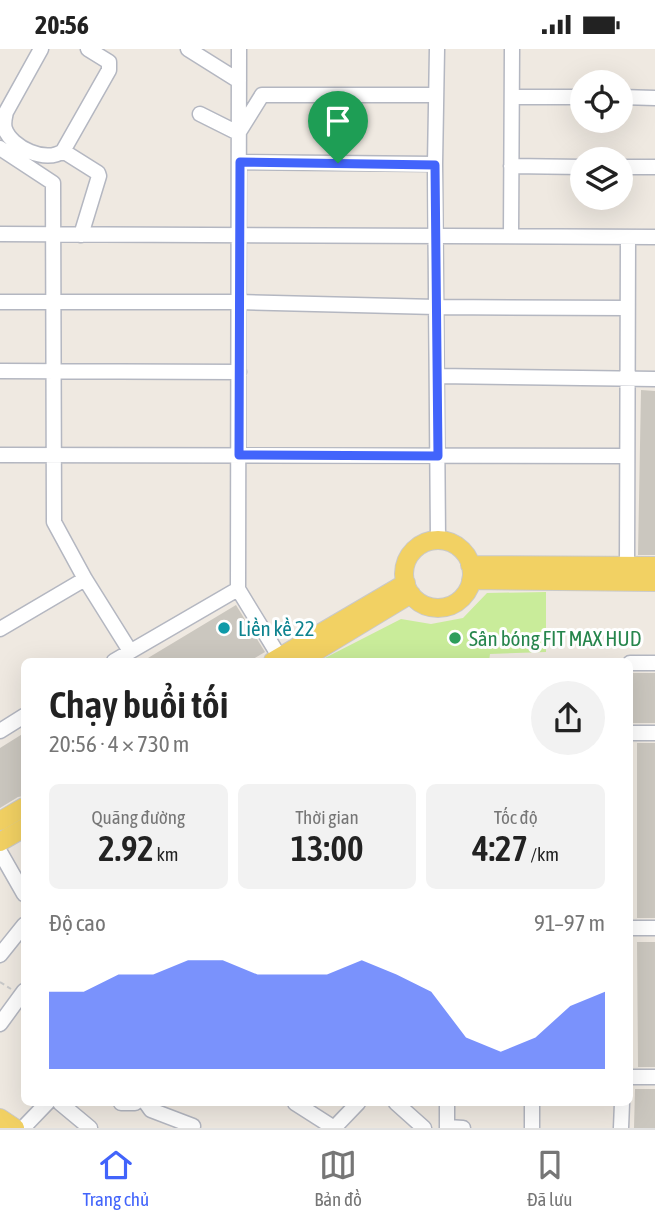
<!DOCTYPE html>
<html lang="vi">
<head>
<meta charset="utf-8">
<style>
	body { margin:0; font-family:"Asap Condensed",sans-serif; background:#f2f2f2; color:#222; height:100vh; display:flex; flex-direction:column; font-size:26px; white-space:nowrap }
	* { box-sizing:border-box; margin:0 }
	p { font-size:23px; color:#767676 }
	.icon { flex:none; width:38px; height:38px; fill:none; stroke:currentColor; stroke-width:2; stroke-linecap:round; stroke-linejoin:round }
	.map { position:relative; flex:1; overflow:hidden }
	.sheet { position:absolute; left:21px; top:609px; width:612px; height:448px; display:flex; flex-direction:column; background:#fff; border-radius:10px; box-shadow:0 7px 28px #0002 }
	.sheet>* { flex:none }
	.tools { position:absolute; left:570px; top:21px; display:grid; gap:14px }
	.tools a { display:grid; place-items:center; width:63px; height:63px; border-radius:50%; background:#fff; box-shadow:0 7px 28px #0002; font-size:35px }
	.pin { position:absolute; display:grid; place-items:center; width:60px; height:60px; color:#fff; margin:-72px -30px; border-radius:50% 50% 50% 0; rotate:-45deg; box-shadow:0 0 7px #0007 }
	.pin .icon { rotate:45deg }
	.round { display:grid; place-items:center; flex:none; width:74px; height:74px; border-radius:37px; background:#f2f2f2 }
	.summary { display:flex; align-items:center; justify-content:space-between; height:119px; padding:0 28px }
	h1 { font-size:38px; font-weight:600; line-height:52px }
	.stats { display:grid; grid-template-columns:repeat(3,1fr); gap:10px; height:119px; padding:7px 28px }
	.stats div { display:grid; align-content:center; border-radius:10px; background:#f2f2f2; text-align:center }
	.stats b { font-size:35px; font-weight:600 }
	.stats small { font-size:19px; font-weight:400 }
	.stats p { font-size:19px }
	.chart { height:196px; padding:14px 28px }
	.chart p { display:flex; justify-content:space-between }
	.chart svg { width:100%; height:126px; margin-top:7px; fill:#4264fb; opacity:.7 }
	.status { display:flex; justify-content:space-between; align-items:center; height:49px; padding:0 35px; background:#fff; direction:ltr }
	.status svg { height:19px; fill:currentColor }
	.tabs { display:flex; justify-content:space-around; align-items:center; height:98px; border-top:2px solid #e0e0e0; background:#fff; font-size:19px; color:#767676 }
	.tabs a { display:grid; justify-items:center; gap:4px }
	.tabs .current { color:#4264fb }
	.map>svg:first-child { display:block }
</style>
</head>
<body>
<div class="status"><b>20:56</b><svg viewBox="0 0 49 12"><path d="M0 12V9h3v3zM5 12V6h3v6zM10 12V3h3v9zM15 12V0h3v12zM26 1h20v11H26zM47 4h2v5h-2z"/></svg></div>
<div class="map">
<svg width="655" height="1079" viewBox="0 0 655 1079">
	<rect width="100%" height="100%" fill="#efe9e1"/>
	<path fill="#c9ec9a" d="M546,543V603L490,605L489,612H319L401,570L431,575L463,569L487,544Z"/>
	<path fill="#cbc7bf" d="M641,341L655,342V506H638Z
		M236,556L265,603L250,612H143Z
		M630,624H655V674H630Z
		M24,684V747L18,748L0,759V699Z
		M637,694H655V869H637Z
		M637,893H655V1018H638Z
		M635,1040H655V1079H634Z"/>
	<g fill="none" stroke-linecap="round" stroke-linejoin="round">
		<g stroke="#b4b7c1" stroke-width="17">
			<path id="minor" d="M41,0L6,63C5,68 3,74 5,80C11,98 46,115 63,102L109,21V13L88,0
				M188,0L239,32
				M239,0L238,540L282,612
				M437,0L435,115L438,491
				M513,48H583
				M621,48L655,49
				M200,65L238,84
				M239,83L262,46H436
				M0,99L53,134L54,473L85,530L130,602
				M63,102L98,124L99,127L81,186
				M240,113L435,115
				M511,117L583,118
				M621,118H655
				M0,185L655,188
				M511,186L512,0
				M0,253H239L436,258L627,259
				M0,322L239,323
				M437,327L655,330
				M0,406L627,407
				M627,517L628,188
				M0,580L85,530
				M114,612L238,540
				M630,614H655
				M0,682L24,667
				M630,684H655
				M0,803L24,845
				M630,879H655
				M0,906L24,876
				M0,975L24,942
				M630,1028H655
				M60,1054L90,1079
				M121,1054H135
				M146,1054L151,1061L193,1077
				M295,1054L334,1079
				M396,1054L424,1079
				M447,1054V1079
				M447,1078L463,1079
				M23,1079L47,1054
				M334,1079L358,1054
				M532,1079V1054
				M621,1079L622,1054"/>
		</g>
		<g stroke="#c9c9c9" stroke-width="20">
			<path id="major" d="M404 525a34 34 0 1 1 68 0a34 34 0 1 1-68 0Z
				M470,516L655,517
				M471,531L655,533
				M273,612L406,534
				M300,612L411,545
				M0,772L24,758
				M0,793L24,779
				M0,1069L15,1079"/>
		</g>
		<path stroke="#c9c9c9" stroke-width="2" stroke-dasharray="5 3.5" stroke-linecap="butt" d="M0,933L11,940"/>
		<use href="#minor" stroke="#fff" stroke-width="14"/>
		<use href="#major" stroke="#f2d163" stroke-width="18"/>
	</g>
	<g fill="none" stroke-linecap="round" stroke-linejoin="round">
		<g stroke="#fff" stroke-width="14">
			<path id="route" d="M240,113L435,116L438,407L239,406Z"/>
		</g>
		<use href="#route" stroke="#4264fb" stroke-width="9"/>
	</g>
	<circle fill="#0f9aa8" stroke="#fff" stroke-width="2.5" cx="224" cy="579" r="7"/>
	<circle fill="#2e9e5b" stroke="#fff" stroke-width="2.5" cx="455" cy="589" r="7"/>
	<g text-anchor="middle" dominant-baseline="central" stroke-width="6" stroke-linejoin="round" paint-order="stroke">
		<g font-size="21" fill="#0d838f" stroke="#fff" text-anchor="start">
			<text x="238" y="579">Liền kề 22</text>
		</g>
		<g font-size="21" fill="#27864d" stroke="#fff" text-anchor="start">
			<text x="469" y="589">Sân bóng FIT MAX HUD</text>
		</g>
	</g>
</svg>
<div class="tools">
<a><svg class="icon" aria-label="locate" viewBox="0 0 24 24"><circle cx="12" cy="12" r="6"/><path d="M12 2v4M12 18v4M2 12h4M18 12h4"/></svg></a>
<a><svg class="icon" aria-label="layers" viewBox="0 0 24 24"><path d="M12 4l9 5-9 5-9-5zM3 14l9 5 9-5"/></svg></a>
</div>
<div class="pin" style="left:338px;top:114px;background:#1e9e55"><svg class="icon" aria-label="arrive" viewBox="0 0 24 24"><path d="M6 21V4h12l-3 4 3 4H6"/></svg></div>
<section class="sheet">
<div class="summary"><div><h1>Chạy buổi tối</h1><p>20:56 · 4 × 730 m</p></div><a class="round"><svg class="icon" aria-label="share" viewBox="0 0 24 24"><path d="M12 15V3M7 8l5-5 5 5M5 13v7h14v-7"/></svg></a></div>
<div class="stats">
<div><p>Quãng đường</p><b>2.92<small> km</small></b></div>
<div><p>Thời gian</p><b>13:00</b></div>
<div><p>Tốc độ</p><b>4:27<small> /km</small></b></div>
</div>
<div class="chart"><p><span>Độ cao</span>91–97 m</p>
<svg viewBox="0 0 160 44" preserveAspectRatio="none"><path d="M0 44V17L10 17L20 11L30 11L40 6L50 6L60 11L70 11L80 11L90 6L100 11L110 17L120 33L130 38L140 33L150 22L160 17V44z"/></svg>
</div>
</section>
</div>
<nav class="tabs">
<a class="current"><svg class="icon" aria-label="home" viewBox="0 0 24 24"><path d="M3 11l9-7 9 7M6 9v11h12V9"/></svg>Trang chủ</a>
<a><svg class="icon" aria-label="map" viewBox="0 0 24 24"><path d="M3 6l6-2 6 2 6-2v14l-6 2-6-2-6 2zM9 4v14M15 6v14"/></svg>Bản đồ</a>
<a><svg class="icon" aria-label="saved" viewBox="0 0 24 24"><path d="M7 4h10v16l-5-4-5 4z"/></svg>Đã lưu</a>
</nav>
</body>
</html>
